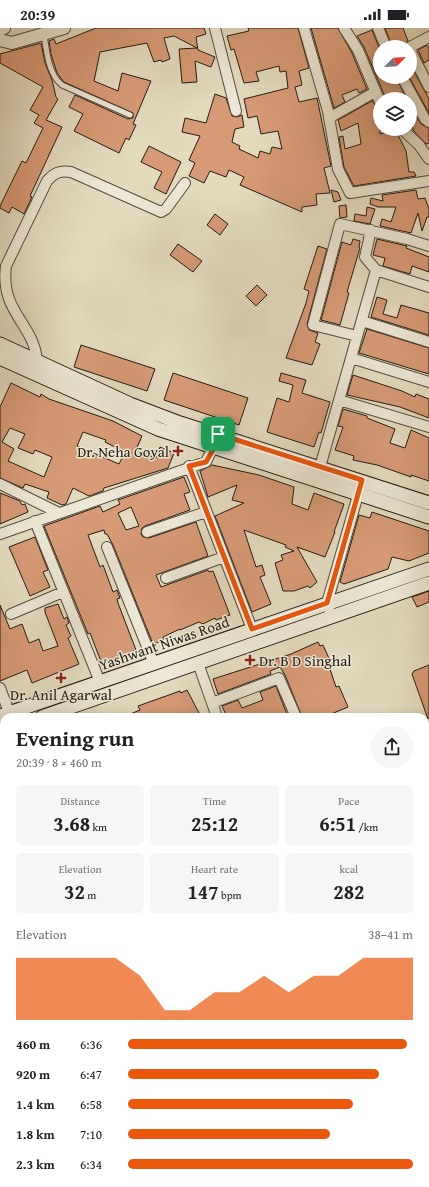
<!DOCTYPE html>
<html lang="en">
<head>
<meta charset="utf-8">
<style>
	body { margin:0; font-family:"Gentium Book Plus",serif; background:#f6f6f6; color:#202124; height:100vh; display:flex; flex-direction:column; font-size:15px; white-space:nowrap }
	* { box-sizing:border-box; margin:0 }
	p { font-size:13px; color:#757577 }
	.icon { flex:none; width:22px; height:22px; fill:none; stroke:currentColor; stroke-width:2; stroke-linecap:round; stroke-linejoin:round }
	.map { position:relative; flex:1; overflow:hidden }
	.side { position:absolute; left:0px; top:685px; width:429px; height:474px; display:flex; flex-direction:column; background:#fff; border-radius:12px 12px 0 0; box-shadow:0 2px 10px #0003 }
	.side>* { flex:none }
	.needle { width:26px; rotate:66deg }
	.fabs { position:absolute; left:373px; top:12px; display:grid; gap:8px }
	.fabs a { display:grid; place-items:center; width:44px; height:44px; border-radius:50%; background:#fff; box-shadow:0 2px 10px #0003; font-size:20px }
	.pin { position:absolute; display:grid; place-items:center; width:34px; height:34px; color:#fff; margin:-17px; border-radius:8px; box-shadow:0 2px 6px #0006 }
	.round { display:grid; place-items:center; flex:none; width:42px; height:42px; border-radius:21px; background:#f6f6f6 }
	.summary { display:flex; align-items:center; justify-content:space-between; height:68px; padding:0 16px }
	h1 { font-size:22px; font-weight:800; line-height:30px }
	.stats { display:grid; grid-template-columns:repeat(3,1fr); gap:6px; height:68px; padding:4px 16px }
	.stats div { display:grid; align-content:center; border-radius:6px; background:#f6f6f6; text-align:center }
	.stats b { font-size:20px; font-weight:800 }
	.stats small { font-size:11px; font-weight:400 }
	.stats p { font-size:11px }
	.chart { height:112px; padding:8px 16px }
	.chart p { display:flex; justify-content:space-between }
	.chart svg { width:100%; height:72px; margin-top:4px; fill:#ea580c; opacity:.7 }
	ul { padding:0 16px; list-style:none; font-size:13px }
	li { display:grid; grid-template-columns:64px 48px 1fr; align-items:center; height:30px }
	li i { height:10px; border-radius:5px; background:#ea580c }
	.status { display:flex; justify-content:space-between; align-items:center; height:28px; padding:0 20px; background:#fff; direction:ltr }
	.status svg { height:11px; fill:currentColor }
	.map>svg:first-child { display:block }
</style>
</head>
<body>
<div class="status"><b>20:39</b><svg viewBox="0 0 49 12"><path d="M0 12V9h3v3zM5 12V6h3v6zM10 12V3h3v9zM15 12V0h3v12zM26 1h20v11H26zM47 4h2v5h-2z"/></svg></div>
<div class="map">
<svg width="429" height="1159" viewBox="0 0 429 1159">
	<rect width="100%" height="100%" fill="#e4dbbf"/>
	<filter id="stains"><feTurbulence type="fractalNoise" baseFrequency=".005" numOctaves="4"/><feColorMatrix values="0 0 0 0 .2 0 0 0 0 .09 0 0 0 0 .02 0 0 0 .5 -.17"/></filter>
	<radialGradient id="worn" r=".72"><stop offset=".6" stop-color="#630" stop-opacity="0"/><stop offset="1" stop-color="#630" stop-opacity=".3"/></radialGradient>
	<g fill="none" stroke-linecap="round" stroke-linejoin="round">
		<path stroke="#6c7979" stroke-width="2.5" d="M425,1045H429
			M389,1155L390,1159"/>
	</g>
	<path fill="#d69a76" stroke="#231b11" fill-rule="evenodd" d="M96,0H204L206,6L196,9L198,22L215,29L211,39L195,33L197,54L182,55L179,21L197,20L174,8L164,10L170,31L162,34L161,32L154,34L147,15L100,24L94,53L118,63L122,45L151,53L133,96L136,97L129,112L126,110L119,125L74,103L83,86L69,79L75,67L128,91L133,90V85L64,54L57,45L51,26L49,13L54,11L56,16Z
		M248,0H298L309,40L299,43L302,57L295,59L299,74L317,70L331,138L324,140L330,165L316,166L317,177L302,179V184L240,157L244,149L229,142L226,149L210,143L204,155L189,148L195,135L189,132L200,108L182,104L185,90L206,95L215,66L226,70L232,88L237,89L242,87L244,99L235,101L232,114L240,118L239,121L258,130L260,123L270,126L272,119L282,121L278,103L261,106L257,88L248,90L244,71L288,60L286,43L280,44L279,38L256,44L259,53L244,55L234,21L231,22L227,8L249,3Z
		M311,0H338L352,25L367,61L359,65L357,61L342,67L345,74L334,80Z
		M385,0H403L408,13L404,19H392Z
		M372,2L380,22V33L375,35L380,49H396L406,70L404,71H386L364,19L357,8Z
		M41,15L45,35L52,52L56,69L58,71L46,92L62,99L30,168L32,169L24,186L12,179L9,185L0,180V178L22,133L26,135L43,100L34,95L39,87L30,82L43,59L0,35V26Z
		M427,17L429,20V32L424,35L418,22Z
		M410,36L429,71V85L409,49Z
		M372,73L380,83V106L395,101L406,123L409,144H414L416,148L354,158L344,139L339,109L343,108L345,121L361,116L358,95L341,103L338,92Z
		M413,83L421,96L429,100V115L426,116L413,102L410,84Z
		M149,118L181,134L166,166L154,160L162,144L141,134Z
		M331,162L338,164L341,172L334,174Z
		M416,162L418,171L425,170L429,181V189H427L422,203L418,185L411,205L380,198L382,191L391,194L396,179H378L370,176L371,170L383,173L382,167Z
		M346,177L347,189L340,190L339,178Z
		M367,179L375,181L370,196L354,193L355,186L366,188Z
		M215,186L228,196L220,207L207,197Z
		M353,211L360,213L359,219L360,220L347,264L349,265L340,297L321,292L342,214L351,217Z
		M377,211L407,218L406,220L429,229V244L412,238L410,246L383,238L385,230L373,227Z
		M178,216L202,233L193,244L170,227Z
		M318,218L327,221L307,296L309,302L318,305L315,314L320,316L312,337L286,330L306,275L309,263L304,261Z
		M257,257L267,267L256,278L246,268Z
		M377,269L387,272L383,286L397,290L401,277L429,285V307L371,289Z
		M367,301L429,320V346L359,325Z
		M81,317L155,341L147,363L74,339Z
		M173,345L248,370L239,397L164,372Z
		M281,345L306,352L302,365L330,374L321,405L319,404L314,419L267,404L277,370L289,374L293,357L279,353Z
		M353,347L402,363L415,369L416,366L429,371V390L400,379L347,367Z
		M11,355L40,369L41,366L49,371L113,393L142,408L136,422L156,430L160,419L174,425L168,440L104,460L103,463L89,468L73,460L66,476L62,477L47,470L49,464L25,456L23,460L0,450V379ZM10,400L25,406L18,420L33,426L35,422L52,429L44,449L8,433L14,421L2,414ZM83,404L106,412L105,414L125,424L119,436L77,418Z
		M343,381L367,388V390L395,401L390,415L405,420L411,402L429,410V453L411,447V449L377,437L353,432L354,428L335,422L343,399L338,398Z
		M212,437L259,447L294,459L292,476L308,482L314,465L344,476L334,504H335L325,529L297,519L317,554L310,560L308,558L294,563H283L275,535L283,532L281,527L294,523L285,519L286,517L244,502L256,539L262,537L265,547L260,549L271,576L252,584L215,488L244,475L232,472L237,457L208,469L200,443Z
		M184,449L190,464L184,466L190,482L145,498L142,500L141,506L143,509L149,510L196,494L208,528L156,547L161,559L208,542L209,544L213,543L230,587L216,592L215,590L203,596L199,594L180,602V601L163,609L164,612L153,616L113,517L107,506H105L104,502L88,507L100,539L103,537L113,564L117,562L120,570L117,571L118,575L136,622L102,636L90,605L88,606L44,498L100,478L103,484L120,476L118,472ZM131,479L139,498L126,502L118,485Z
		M0,465L20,473L22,477L25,476L28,484L0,496Z
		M372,484L429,503V525L409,533L392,529L388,541L344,556L340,554L359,487L370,490Z
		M35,509L48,542L43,544L50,559L30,568L9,519Z
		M429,563V574L417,579L412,569Z
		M58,576L64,591L67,589L69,595L66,597L71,608L68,610L79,636L32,655L27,642L0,653V577L10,601L22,596L29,615L39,611L43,623L58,618L45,584V580Z
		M318,614L320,618L323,617L332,637L329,638L336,659L339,658L348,679L324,689H302L285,647L280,639L270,643L271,646L218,666L213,651L291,626Z
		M429,637V690L428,691L412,646L414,643Z
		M276,658L288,689H227L222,678L238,672L242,680L263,672L260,664Z
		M187,662L199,685L190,689H123L140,682L138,678L180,663L181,665Z"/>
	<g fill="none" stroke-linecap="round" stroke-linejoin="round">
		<g stroke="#534b3c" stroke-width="7">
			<path id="service" d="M44,7C47,23 48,46 62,57L130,87"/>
		</g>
		<g stroke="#534b3c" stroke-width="12">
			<path id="minor" d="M215,0L236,83
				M304,0L328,83L338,141L350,165L429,153
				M344,0L358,22L380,74
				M378,0L386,19
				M410,19L429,9
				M410,22L429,59
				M402,49L425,91L429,94
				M329,90L375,64
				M402,101L419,117L429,131
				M371,202L365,229L376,242L429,259
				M362,293L429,314
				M357,308L313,297L340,196L407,211L429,218
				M351,330L429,354
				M37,333C34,295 0,285 6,238L47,153C54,145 60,142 71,144L161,184L166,181L185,155
				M339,372L429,399
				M189,438L252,601
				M320,439L376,242
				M0,456L59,485
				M35,493L100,654
				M147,504L206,484
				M0,506L206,434L216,412
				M107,519L154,636
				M166,550L224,529
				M329,581L327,575L360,460
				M11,586L63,564
				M198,635L217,689
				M0,660L9,684
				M212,675L279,650L296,689
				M0,707L4,718
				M0,883L4,881
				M425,945V948
				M425,1133L429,1138
				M0,1146L4,1145
				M39,1155L41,1159
				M159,1155L160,1159
				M357,1155L359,1159
				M102,1159L104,1155
				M284,1159L287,1155
				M315,1159L318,1155"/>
		</g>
		<g stroke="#534b3c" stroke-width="14">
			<path id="tertiary" d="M0,2L4,0
				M0,12L12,15L64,0
				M425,816L429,791
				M239,1159L241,1155
				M251,1159L254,1155"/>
		</g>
		<g stroke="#231b11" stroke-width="15">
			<path id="secondary" d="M0,316L130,376L180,395L429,475
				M0,330L158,401L429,489
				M0,688L429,541
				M42,689L429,555
				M0,704L4,702"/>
		</g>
		<use href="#service" stroke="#ede8d5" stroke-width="5"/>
		<use href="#minor" stroke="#ede8d5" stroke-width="10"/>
		<use href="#tertiary" stroke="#ede8d5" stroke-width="12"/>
		<use href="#secondary" stroke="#ede8d5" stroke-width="13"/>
	</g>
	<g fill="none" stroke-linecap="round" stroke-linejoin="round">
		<g stroke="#fff" stroke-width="8">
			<path id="route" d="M218,406L362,452L327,575L252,601L189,438L206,434L214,420Z"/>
		</g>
		<use href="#route" stroke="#ea580c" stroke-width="5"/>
	</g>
	<g fill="#8f2418" stroke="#ede8d5" stroke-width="1.5">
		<path d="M176 417h4v4h4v4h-4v4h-4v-4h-4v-4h4z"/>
		<path d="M248 626h4v4h4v4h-4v4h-4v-4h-4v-4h4z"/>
		<path d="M59 644h4v4h4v4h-4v4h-4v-4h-4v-4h4z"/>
	</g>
	<g text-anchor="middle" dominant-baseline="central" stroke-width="3" stroke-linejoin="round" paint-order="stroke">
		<g font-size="15" fill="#231b11" stroke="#ede8d5" text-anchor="end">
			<text x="169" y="423">Dr. Neha Goyal</text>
			<text x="259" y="632" text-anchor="start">Dr. B D Singhal</text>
			<text x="61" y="666" text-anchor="middle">Dr. Anil Agarwal</text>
		</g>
		<g font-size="15" fill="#231b11" stroke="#ede8d5">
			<text transform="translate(164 615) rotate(-19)">Yashwant Niwas Road</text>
		</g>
	</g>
	<rect width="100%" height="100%" filter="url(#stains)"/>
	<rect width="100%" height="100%" fill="url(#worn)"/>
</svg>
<div class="fabs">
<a><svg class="needle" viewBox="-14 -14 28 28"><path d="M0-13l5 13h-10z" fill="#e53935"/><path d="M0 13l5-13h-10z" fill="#757577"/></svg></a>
<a><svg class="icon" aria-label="layers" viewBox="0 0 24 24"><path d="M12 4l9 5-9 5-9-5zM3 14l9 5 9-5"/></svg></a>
</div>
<div class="pin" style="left:218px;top:406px;background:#1e9e55"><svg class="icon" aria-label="arrive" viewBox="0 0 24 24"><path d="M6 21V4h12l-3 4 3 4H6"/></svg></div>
<section class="side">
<div class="summary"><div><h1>Evening run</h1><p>20:39 · 8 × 460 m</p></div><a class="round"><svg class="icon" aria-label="share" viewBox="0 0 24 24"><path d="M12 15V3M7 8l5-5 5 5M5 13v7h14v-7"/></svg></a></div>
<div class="stats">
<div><p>Distance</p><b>3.68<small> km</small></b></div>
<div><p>Time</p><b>25:12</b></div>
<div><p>Pace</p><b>6:51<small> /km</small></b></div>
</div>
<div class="stats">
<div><p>Elevation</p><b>32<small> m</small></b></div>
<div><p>Heart rate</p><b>147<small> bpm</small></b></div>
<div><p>kcal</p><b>282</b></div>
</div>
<div class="chart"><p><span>Elevation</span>38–41 m</p>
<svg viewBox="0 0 160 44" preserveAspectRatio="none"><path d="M0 44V6L10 6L20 6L30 6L40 6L50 17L60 38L70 38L80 27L90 27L100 17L110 27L120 17L130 17L140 6L150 6L160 6V44z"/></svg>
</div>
<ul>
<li><b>460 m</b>6:36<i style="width:98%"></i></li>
<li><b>920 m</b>6:47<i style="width:88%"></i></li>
<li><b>1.4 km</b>6:58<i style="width:79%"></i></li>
<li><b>1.8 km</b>7:10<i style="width:71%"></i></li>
<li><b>2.3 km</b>6:34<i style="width:100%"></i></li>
</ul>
</section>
</div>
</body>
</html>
